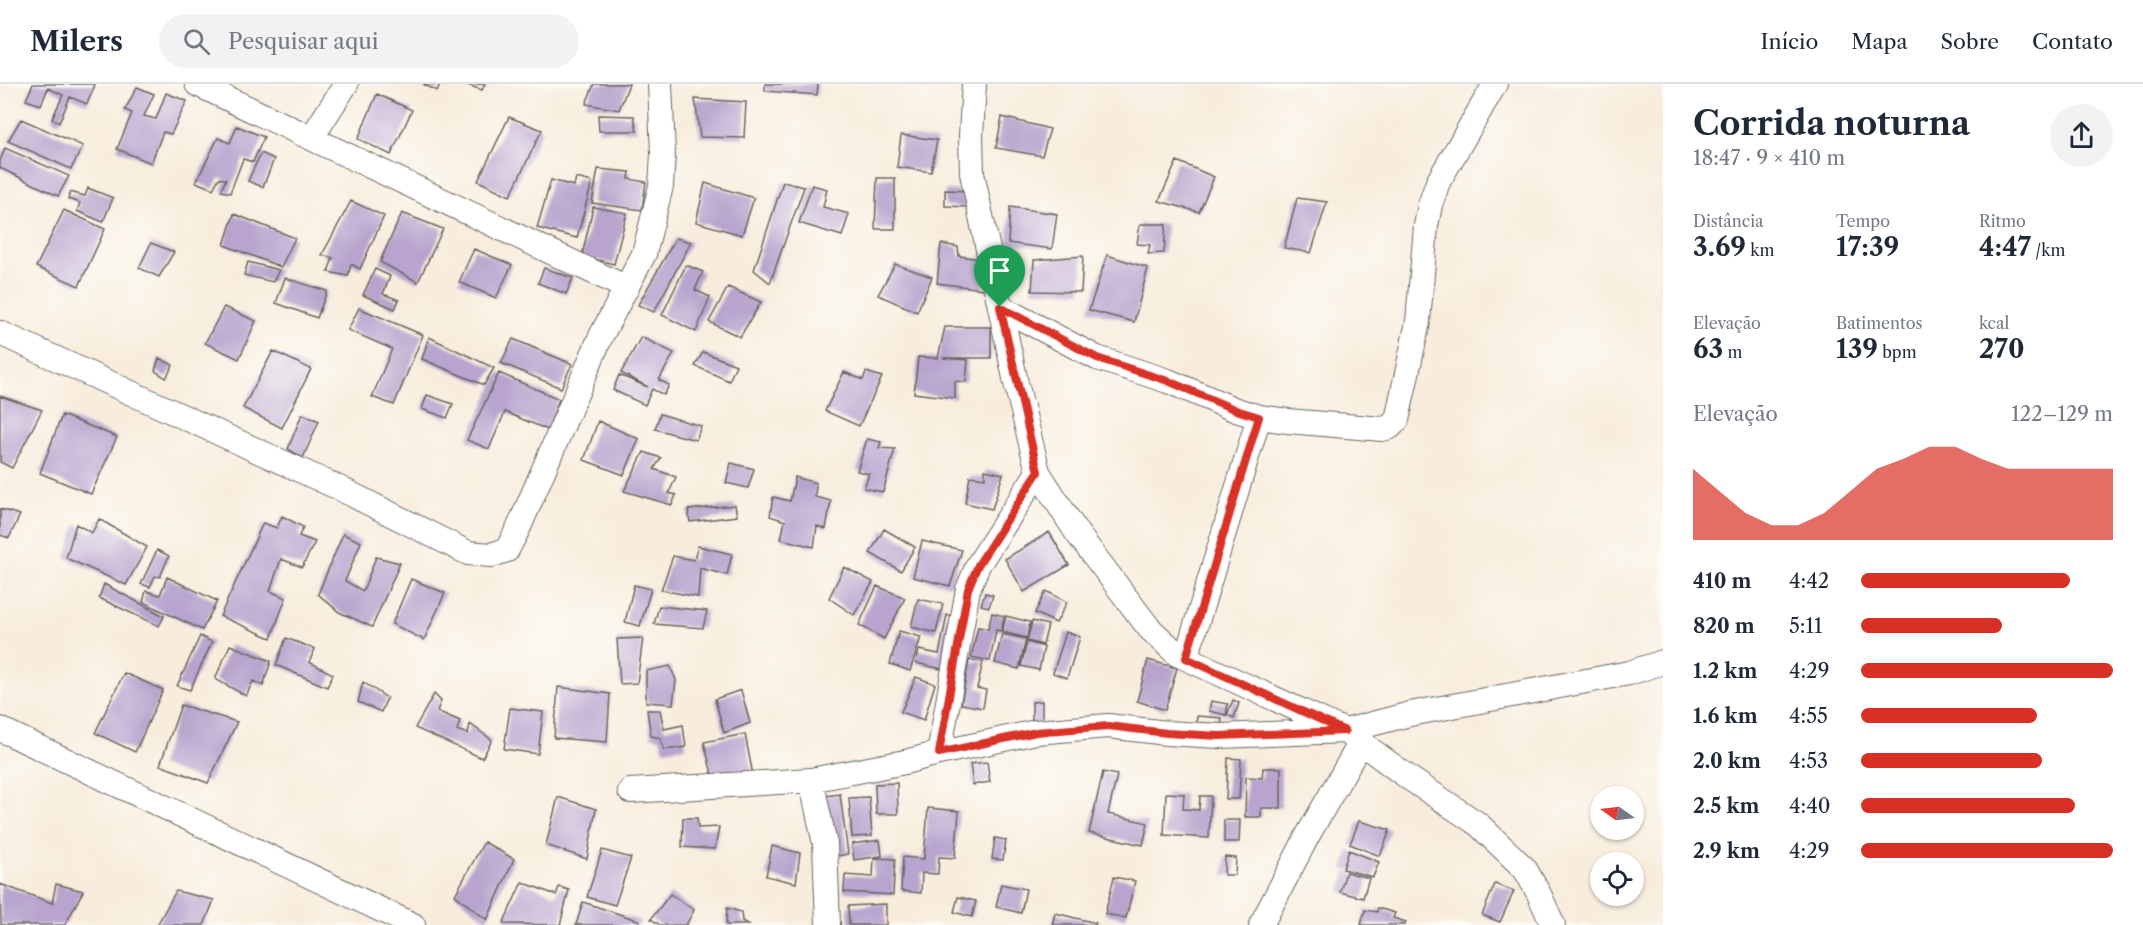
<!DOCTYPE html>
<html lang="pt">
<head>
<meta charset="utf-8">
<style>
	body { margin:0; font-family:"Libre Caslon Text",serif; background:#f2f2f3; color:#1f2937; height:100vh; display:flex; flex-direction:column; font-size:22px; white-space:nowrap }
	* { box-sizing:border-box; margin:0 }
	p { font-size:20px; color:#747a83 }
	.icon { flex:none; width:33px; height:33px; fill:none; stroke:currentColor; stroke-width:2; stroke-linecap:round; stroke-linejoin:round }
	.map { position:relative; flex:1; overflow:hidden }
	.drawer { display:flex; flex-direction:column; background:#fff; width:480px }
	.drawer>* { flex:none }
	.needle { width:39px; rotate:284deg }
	.fabs { position:absolute; left:1590px; top:702px; display:grid; gap:12px }
	.fabs a { display:grid; place-items:center; width:54px; height:54px; border-radius:50%; background:#fff; box-shadow:0 2px 4px #0004; font-size:30px }
	.pin { position:absolute; display:grid; place-items:center; width:51px; height:51px; color:#fff; margin:-62px -26px; border-radius:50% 50% 50% 0; rotate:-45deg; box-shadow:0 0 6px #0007 }
	.pin .icon { rotate:45deg }
	.round { display:grid; place-items:center; flex:none; width:63px; height:63px; border-radius:32px; background:#f2f2f3 }
	.headline { display:flex; align-items:center; justify-content:space-between; height:102px; padding:0 30px }
	h1 { font-size:33px; font-weight:700; line-height:45px }
	.figures { display:grid; grid-template-columns:repeat(3,1fr); gap:9px; height:102px; padding:6px 30px }
	.figures div { display:grid; align-content:center }
	.figures b { font-size:26px; font-weight:700 }
	.figures small { font-size:16px; font-weight:400 }
	.figures p { font-size:16px }
	.chart { height:168px; padding:12px 30px }
	.chart p { display:flex; justify-content:space-between }
	.chart svg { width:100%; height:108px; margin-top:6px; fill:#d93025; opacity:.7 }
	ul { padding:0 30px; list-style:none; font-size:20px }
	li { display:grid; grid-template-columns:96px 72px 1fr; align-items:center; height:45px }
	li i { height:15px; border-radius:8px; background:#d93025 }
	header { display:flex; align-items:center; gap:36px; box-sizing:border-box; height:84px; padding:0 30px; background:#fff; border-bottom:2px solid #e0e1e3 }
	header strong { font-size:28px }
	nav { display:flex; gap:33px; margin-inline-start:auto; font-size:21px }
	.search { width:420px; height:54px; background:#f2f2f3; display:flex; align-items:center; gap:15px; box-sizing:border-box; padding:0 21px; border-radius:33px; color:#747a83; font-size:22px }
	main { display:flex; flex:1; min-height:0 }
	.map>svg:first-child { display:block }
</style>
</head>
<body>
<header>
<strong>Milers</strong>
<div class="search"><svg class="icon" aria-label="search" viewBox="0 0 24 24"><circle cx="10" cy="10" r="6"/><path d="M15 15l6 6"/></svg>Pesquisar aqui</div>
<nav><a>Início</a><a>Mapa</a><a>Sobre</a><a>Contato</a></nav>
</header>
<main>
<div class="map">
<svg width="1663" height="841" viewBox="0 0 1663 841">
	<rect width="100%" height="100%" fill="#fdfcf7"/>
	<filter id="ink" filterUnits="userSpaceOnUse"><feTurbulence type="fractalNoise" baseFrequency=".0167" numOctaves="2"/><feDisplacementMap in="SourceGraphic" scale="12" xChannelSelector="R" yChannelSelector="G"/><feConvolveMatrix kernelMatrix="1 2 1 2 8 2 1 2 1" color-interpolation-filters="sRGB"/></filter>
	<filter id="wash" filterUnits="userSpaceOnUse"><feTurbulence type="fractalNoise" baseFrequency=".008" numOctaves="4" result="noise"/><feDisplacementMap in="SourceGraphic" scale="24" xChannelSelector="R" yChannelSelector="G"/><feGaussianBlur stdDeviation="1.35" result="paint"/><feColorMatrix in="noise" values="0 0 0 0 0 0 0 0 0 0 0 0 0 0 0 0 0 1.4 0 .05"/><feComposite in="paint" operator="in"/></filter>
	<g filter="url(#wash)">
		<rect width="100%" height="100%" fill="#f8eddd"/>
		<g id="blocks">
			<path fill="#b8a4ce" d="M33,0H94L95,1L87,20L70,13L59,39L52,35L63,11L48,4L41,21L26,16Z
				M423,0H440L437,7Z
				M465,0H485L482,6Z
				M594,0H629L619,26L586,20Z
				M765,0H818L817,11L765,7Z
				M137,3L154,10L144,32L156,35L166,9L187,17L171,50L163,48L151,79L117,65L132,29L125,26Z
				M377,10L412,26L391,71L358,55Z
				M695,15L746,18L744,54L700,53Z
				M598,31L634,32L637,47H599Z
				M509,33L542,46L510,112L478,97Z
				M1002,33L1050,45L1042,72L996,64Z
				M21,35L83,62L71,85L8,57Z
				M237,42L264,53L253,78L243,75L230,109L221,107L226,95L219,94L213,105L196,98L218,54L230,59Z
				M901,51L937,56L931,88L897,83Z
				M5,64L69,92L58,112L0,84V77Z
				M261,69L274,75L263,103L248,97Z
				M1177,77L1214,93L1199,128L1159,117Z
				M598,85L630,88L629,95L646,98L642,126L592,119Z
				M576,94L592,98L577,154L537,144L551,96L574,102Z
				M877,94H895V145H875Z
				M783,98L804,103L770,199L754,186Z
				M705,99L754,114L742,151L696,138Z
				M812,101L827,105L823,123L849,130L842,152L799,139Z
				M88,104L113,114L103,138L77,127L80,119L68,115L70,108L85,112Z
				M945,106L968,107L969,123L945,122Z
				M1297,114L1327,118L1311,169L1284,164Z
				M351,117L384,132L360,185L351,180L348,192L328,188L333,174L322,171Z
				M593,123L627,129L614,180L582,172Z
				M1010,123L1057,130L1052,165L1008,159Z
				M64,126L105,145L79,202L36,183Z
				M402,129L443,145L418,198L380,178Z
				M234,130L295,154L281,183L224,161Z
				M1140,140H1166L1164,169L1148,170L1150,161L1137,160Z
				M676,154L691,158L654,228L638,221Z
				M151,159L174,168L159,193L139,184Z
				M941,160L958,163L959,172L981,175L983,205L937,199Z
				M474,165L512,181L496,214L459,198Z
				M1107,171L1148,184L1134,238L1089,226Z
				M1083,172L1081,208L1032,207L1034,176Z
				M248,178L279,186L273,198L244,191Z
				M895,180L932,193L917,228L878,211Z
				M686,181L703,188L695,206L710,213L696,248L662,231Z
				M544,184L573,194L566,210L538,199Z
				M375,185L390,192L383,210L399,216L395,225L363,211Z
				M285,194L327,207L317,234L276,219Z
				M728,203L761,218L740,253L709,238Z
				M224,223L256,237L239,275L205,259Z
				M359,224L423,251L394,321L372,313L392,265L348,246Z
				M945,243H991V274H943L968,276L966,298L955,297V314L914,309L918,273L938,274Z
				M429,253L494,284L484,301L422,275Z
				M641,253L674,269L659,296L669,301L664,311L652,305L645,321L613,306L619,291L648,303L621,289Z
				M513,255L572,280L561,304L501,279Z
				M273,267L311,285L282,344L243,324Z
				M703,268L736,281L729,297L695,282Z
				M159,274L173,281L166,294L155,287Z
				M844,288L863,296L866,288L882,293L859,342L825,327Z
				M499,289L559,315L548,346L505,328L489,365L467,356Z
				M427,311L453,320L447,334L422,325Z
				M0,312L42,326L12,384L0,378Z
				M302,330L319,337L303,374L288,365Z
				M660,330L701,342L696,356L655,345Z
				M62,331L117,353L91,410L40,389Z
				M598,337L639,355L624,391L584,376Z
				M867,355L881,358L879,364L895,365L883,408L864,404L869,390L857,387Z
				M644,368L661,374L654,385L676,393L669,409L676,411L672,421L624,407Z
				M731,379L754,385L748,404L726,399Z
				M985,386L1003,390L992,425L965,419L970,392L985,394Z
				M795,393L816,399L815,413L831,417L826,445L817,442L814,463L781,455L785,437L770,432L773,413L790,417Z
				M735,421L737,432L690,438L688,426Z
				M0,425L20,431L9,454L0,451Z
				M282,432L303,443L299,452L315,458L302,483L281,475L270,507L286,514L271,554L220,532L263,439L277,444Z
				M99,435L147,463L126,501L66,474L76,440L92,449Z
				M884,445L915,463L901,487L870,469Z
				M1049,448L1069,481L1024,508L1005,475Z
				M343,450L361,458L345,497L363,507L376,473L400,479L372,543L339,528L318,510Z
				M922,457L962,466L950,502L913,493Z
				M698,462L732,470L727,491L700,484L698,513L661,506L673,472L694,476Z
				M157,466L169,472L160,493L155,492L150,503L141,500Z
				M844,483L873,498L854,531L829,514Z
				M167,493L217,517L202,546L143,518L146,507L160,511Z
				M411,495L445,509L424,556L392,540Z
				M104,500L164,532L159,542L99,514Z
				M634,501L651,505L640,542L625,538Z
				M877,502L905,514L884,555L859,541Z
				M1046,507L1067,518L1056,539L1035,529Z
				M985,509L993,511L989,523L981,521Z
				M918,515L943,520L936,549L911,543Z
				M659,522L707,527L703,544L654,540Z
				M992,529L1004,532L1001,547L996,546L990,577L971,573L978,543L988,545Z
				M947,531L962,535L950,587L916,579L919,566L939,570Z
				M1006,532L1030,538L1027,554L1002,548Z
				M1032,537L1048,541L1043,561L1027,557Z
				M899,547L921,553L910,587L890,580Z
				M1066,548L1080,553L1067,594L1053,589Z
				M1002,550L1026,555L1019,585L995,579Z
				M200,552L212,558L190,606L177,602Z
				M286,554L315,565L309,578L333,590L327,603L276,581Z
				M643,554L637,599L620,600L617,555Z
				M1027,558L1044,563L1039,586L1021,582Z
				M230,561L271,577L263,602L253,597L246,612L215,595Z
				M969,576L983,578L977,604L986,606L983,624L961,620Z
				M1148,576L1177,584L1165,626L1137,617Z
				M670,582L676,596L673,620L646,618V587Z
				M124,589L163,606L135,668L95,649Z
				M916,593L935,600L924,636L901,628Z
				M363,598L387,614L381,628L358,618Z
				M558,603L610,610L607,658L554,654Z
				M741,606L750,639L724,649L715,615Z
				M434,610L441,617L437,627L460,637L457,646L468,650L470,640L492,656L482,674L415,644Z
				M1233,616L1239,619L1234,634L1227,631Z
				M1042,617V639L1032,640V618Z
				M1211,617L1228,620L1226,631L1209,627Z
				M181,621L237,638L208,699L160,681Z
				M510,624L543,628L538,670L504,665Z
				M647,626H660L664,645L683,641L686,663L664,666L660,654L651,652Z
				M1197,632L1222,634L1221,643L1196,641Z
				M745,650L753,691L714,698L704,658Z
				M1228,674L1241,675L1239,715H1226Z
				M987,678L990,698L973,701L970,680Z
				M1263,684H1281V724H1261V733H1245L1246,693L1262,694Z
				M1103,688L1117,691L1108,730L1148,739L1143,761L1089,749Z
				M897,699L898,730H876L875,700Z
				M1166,709L1184,710L1183,725L1199,726L1200,712H1211L1209,754L1164,751Z
				M840,710L848,770L832,773L825,712Z
				M558,713L596,725L587,775L546,761Z
				M869,713L872,752L852,753L849,714Z
				M928,724L959,727L955,774L939,773L938,790L922,789L921,809L901,807L903,773L924,775Z
				M683,734H697L698,744L719,743L715,765L682,763Z
				M1224,736H1240L1239,758H1224Z
				M1359,737L1390,746L1380,772L1350,760Z
				M995,754L1006,756L1003,776L992,775Z
				M880,756L882,772L854,776L852,760Z
				M484,758L514,775L487,836L455,811Z
				M772,762L800,769L796,799L766,792Z
				M602,766L631,774L615,821L587,813Z
				M1349,766L1379,778L1373,793L1343,785Z
				M1225,773L1236,774L1235,791H1224Z
				M874,774L895,775L893,811L844,808L845,791L873,793Z
				M1346,788L1369,794L1363,814L1340,808Z
				M1114,793L1135,797L1126,834L1105,830Z
				M522,798L556,811L559,803L569,806L560,841L503,840Z
				M0,800L52,819L56,800L83,807L65,841H1Z
				M1001,800L1026,805L1021,829L996,823Z
				M1495,800L1514,807L1500,838L1482,831Z
				M176,807L214,816L204,841H157Z
				M670,810L694,826L686,841H660L651,835Z
				M958,813L976,817L972,833L954,828Z
				M583,818L640,837L639,841H576Z
				M886,820V841H849L848,822Z
				M727,824L741,828L742,837L749,841H726Z
				M1378,824L1395,829L1393,834L1406,838L1405,841H1361L1365,826L1377,828Z
				M1055,829L1096,839L1095,841H1052Z"/>
		</g>
	</g>
	<g filter="url(#ink)">
		<use href="#blocks" fill-opacity="0" stroke="#696560" stroke-width="1.5"/>
		<g fill="none" stroke-linecap="round" stroke-linejoin="round">
			<g stroke="#696560" stroke-width="26">
				<path id="minor" d="M197,0L627,204
					M974,0L971,51L972,89L1016,299L1038,388L1077,449L1149,544L1177,570L1345,647L1409,694L1478,740L1525,785L1539,810L1553,841
					M312,53L346,0
					M1000,223L1097,274L1168,297L1236,326L1259,333L1288,337L1382,345L1390,343L1397,336L1418,238L1426,142L1430,121L1438,98L1495,0
					M0,249L339,404L468,469L491,471L507,466L519,443L601,252L644,170L661,102L663,70L660,0
					M1186,574L1259,333
					M0,645L413,841
					M939,669L968,505L978,481L1038,388
					M811,696L825,760L828,841
					M630,707L811,696L905,678L939,669L1036,648L1108,642L1167,649L1219,652L1345,647L1410,630L1629,589L1663,578
					M1261,841L1309,749L1361,658"/>
			</g>
			<use href="#minor" stroke="#fff" stroke-width="24"/>
		</g>
	</g>
	<g fill="none" stroke-linecap="round" stroke-linejoin="round" filter="url(#ink)">
		<g stroke="#fff" stroke-width="12">
			<path id="route" d="M1000,223L1097,274L1168,297L1236,326L1259,333L1186,574L1345,647L1219,652L1167,649L1108,642L1036,648L939,669L968,505L978,481L1038,388Z"/>
		</g>
		<use href="#route" stroke="#d93025" stroke-width="8"/>
	</g>
</svg>
<div class="fabs">
<a><svg class="needle" viewBox="-14 -14 28 28"><path d="M0-13l5 13h-10z" fill="#e53935"/><path d="M0 13l5-13h-10z" fill="#747a83"/></svg></a>
<a><svg class="icon" aria-label="locate" viewBox="0 0 24 24"><circle cx="12" cy="12" r="6"/><path d="M12 2v4M12 18v4M2 12h4M18 12h4"/></svg></a>
</div>
<div class="pin" style="left:1000px;top:223px;background:#1e9e55"><svg class="icon" aria-label="arrive" viewBox="0 0 24 24"><path d="M6 21V4h12l-3 4 3 4H6"/></svg></div>
</div>
<section class="drawer">
<div class="headline"><div><h1>Corrida noturna</h1><p>18:47 · 9 × 410 m</p></div><a class="round"><svg class="icon" aria-label="share" viewBox="0 0 24 24"><path d="M12 15V3M7 8l5-5 5 5M5 13v7h14v-7"/></svg></a></div>
<div class="figures">
<div><p>Distância</p><b>3.69<small> km</small></b></div>
<div><p>Tempo</p><b>17:39</b></div>
<div><p>Ritmo</p><b>4:47<small> /km</small></b></div>
</div>
<div class="figures">
<div><p>Elevação</p><b>63<small> m</small></b></div>
<div><p>Batimentos</p><b>139<small> bpm</small></b></div>
<div><p>kcal</p><b>270</b></div>
</div>
<div class="chart"><p><span>Elevação</span>122–129 m</p>
<svg viewBox="0 0 160 44" preserveAspectRatio="none"><path d="M0 44V15L10 24L20 33L30 38L40 38L50 33L60 24L70 15L80 11L90 6L100 6L110 11L120 15L130 15L140 15L150 15L160 15V44z"/></svg>
</div>
<ul>
<li><b>410 m</b>4:42<i style="width:83%"></i></li>
<li><b>820 m</b>5:11<i style="width:56%"></i></li>
<li><b>1.2 km</b>4:29<i style="width:100%"></i></li>
<li><b>1.6 km</b>4:55<i style="width:70%"></i></li>
<li><b>2.0 km</b>4:53<i style="width:72%"></i></li>
<li><b>2.5 km</b>4:40<i style="width:85%"></i></li>
<li><b>2.9 km</b>4:29<i style="width:100%"></i></li>
</ul>
</section>
</main>
</body>
</html>
